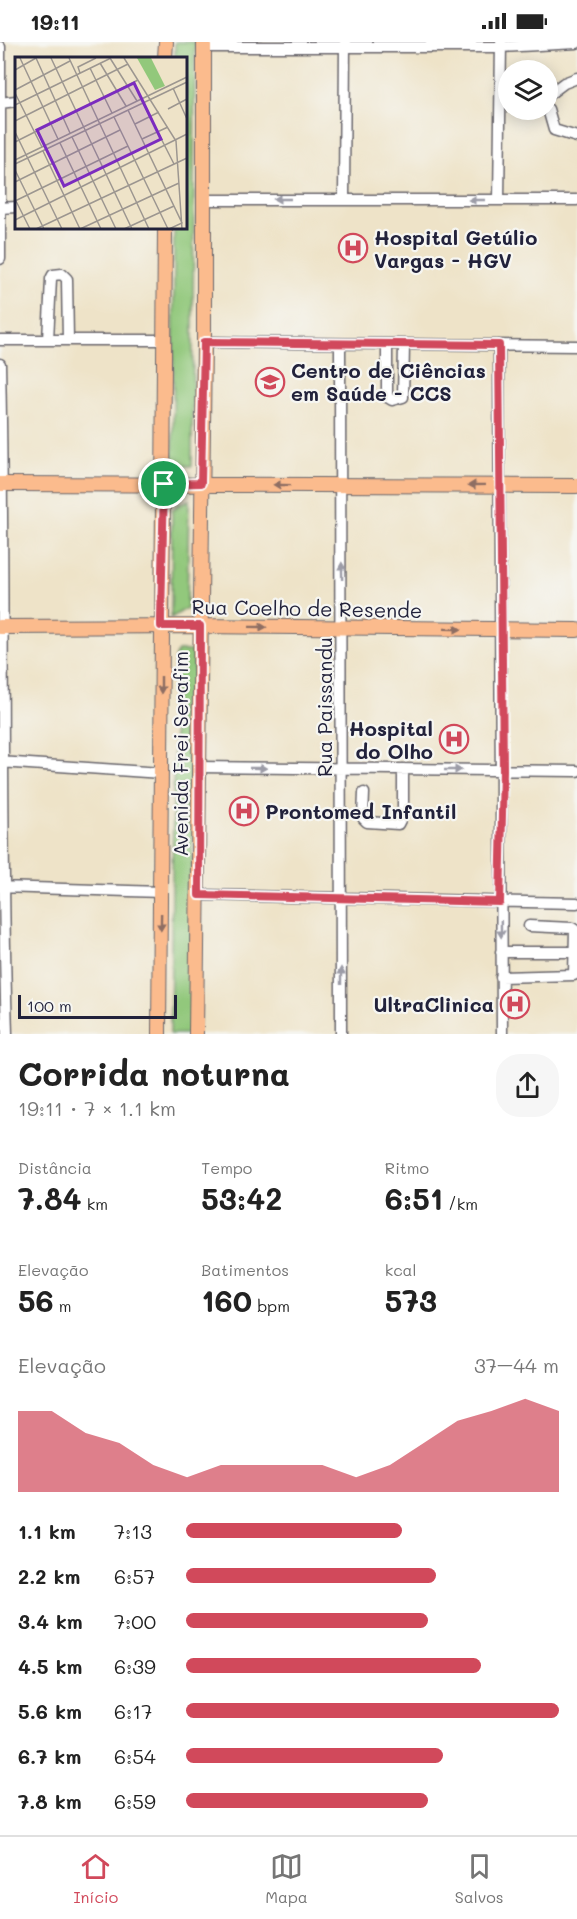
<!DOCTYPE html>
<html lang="pt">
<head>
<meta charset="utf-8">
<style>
	body { margin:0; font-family:Mali,sans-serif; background:#f6f6f6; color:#222; height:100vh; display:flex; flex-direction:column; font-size:22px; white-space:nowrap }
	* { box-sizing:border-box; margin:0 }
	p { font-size:20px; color:#767676 }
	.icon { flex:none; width:33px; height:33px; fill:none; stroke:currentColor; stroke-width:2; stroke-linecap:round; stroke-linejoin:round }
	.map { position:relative; height:992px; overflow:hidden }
	.panel { display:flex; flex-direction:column; background:#fff; flex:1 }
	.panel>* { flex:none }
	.tools { position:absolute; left:498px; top:18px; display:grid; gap:12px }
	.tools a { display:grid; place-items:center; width:60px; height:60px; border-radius:50%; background:#fff; box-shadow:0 3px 15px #0003; font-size:30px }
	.scale { position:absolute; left:18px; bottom:15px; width:159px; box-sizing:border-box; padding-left:6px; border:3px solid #22223b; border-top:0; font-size:16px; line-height:21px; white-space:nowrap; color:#22223b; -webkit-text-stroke:4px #f6f6f2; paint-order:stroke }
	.pin { position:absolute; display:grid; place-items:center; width:51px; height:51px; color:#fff; margin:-26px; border:3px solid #fff; border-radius:50%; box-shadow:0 2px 6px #0007 }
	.round { display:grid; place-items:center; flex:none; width:63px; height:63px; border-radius:24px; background:#f6f6f6 }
	.overview { display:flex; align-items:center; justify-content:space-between; height:102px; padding:0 18px }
	h1 { font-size:33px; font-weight:800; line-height:45px }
	.metrics { display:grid; grid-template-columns:repeat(3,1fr); gap:9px; height:102px; padding:6px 18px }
	.metrics div { display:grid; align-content:center }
	.metrics b { font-size:30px; font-weight:800 }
	.metrics small { font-size:16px; font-weight:400 }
	.metrics p { font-size:16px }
	.chart { height:168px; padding:12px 18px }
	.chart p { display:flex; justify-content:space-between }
	.chart svg { width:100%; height:108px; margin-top:6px; fill:#d1495b; opacity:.7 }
	ul { padding:0 18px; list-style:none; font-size:20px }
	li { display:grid; grid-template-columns:96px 72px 1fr; align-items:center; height:45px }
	li i { height:15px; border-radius:8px; background:#d1495b }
	.status { display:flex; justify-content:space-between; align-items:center; height:42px; padding:0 30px; background:#fff; direction:ltr }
	.status svg { height:16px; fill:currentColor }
	.menu { display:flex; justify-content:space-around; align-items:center; height:84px; border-top:2px solid #e0e0e0; background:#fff; font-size:16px; color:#767676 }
	.menu a { display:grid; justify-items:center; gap:3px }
	.menu .active { color:#d1495b }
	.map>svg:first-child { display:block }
</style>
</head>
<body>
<div class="status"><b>19:11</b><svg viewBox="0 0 49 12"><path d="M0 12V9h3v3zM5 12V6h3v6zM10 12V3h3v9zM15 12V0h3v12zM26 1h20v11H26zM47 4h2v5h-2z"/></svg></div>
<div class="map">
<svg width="577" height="992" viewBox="0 0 577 992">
	<rect width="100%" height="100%" fill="#f6f6f2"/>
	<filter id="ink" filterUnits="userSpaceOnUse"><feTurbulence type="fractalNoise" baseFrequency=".0167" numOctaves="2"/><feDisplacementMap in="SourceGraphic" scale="12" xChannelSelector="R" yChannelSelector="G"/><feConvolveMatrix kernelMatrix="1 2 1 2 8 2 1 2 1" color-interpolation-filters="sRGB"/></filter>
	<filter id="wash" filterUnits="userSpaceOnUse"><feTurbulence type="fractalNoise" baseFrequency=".008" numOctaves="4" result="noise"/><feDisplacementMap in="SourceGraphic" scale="24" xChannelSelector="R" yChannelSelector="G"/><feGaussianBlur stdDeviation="1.35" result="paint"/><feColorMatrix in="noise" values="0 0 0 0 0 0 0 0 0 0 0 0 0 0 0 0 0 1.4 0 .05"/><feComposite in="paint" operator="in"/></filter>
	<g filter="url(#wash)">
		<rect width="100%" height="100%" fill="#eee3c8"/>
		<path fill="#92c87b" stroke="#5a755b" stroke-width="1.5" d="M175,0H195L192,424H173L174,186H186V16H175Z
			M189,458L187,566L171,576L172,469L177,463Z
			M178,609H191L194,616L191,992H170L175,614Z"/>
	</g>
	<g filter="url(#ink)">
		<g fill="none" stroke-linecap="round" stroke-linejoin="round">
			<g stroke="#69666c" stroke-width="13">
				<path id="minor" d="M0,5V217
					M204,5H500L577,1
					M548,53L564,41L577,36
					M0,61L16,59
					M548,67L554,88L577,95
					M344,157L345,0
					M204,158H577
					M499,158L501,0
					M0,166L16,165
					M0,298H165
					M48,298L51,237L53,233L62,232L67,237L68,298
					M204,300L577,304
					M340,303L341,992
					M387,303V355L392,358L403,355L404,303
					M499,303L502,992
					M0,322C5,545 0,769 7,992
					M0,720L161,731
					M199,725L577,729
					M364,751L363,776L367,780L398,782L403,772V727
					M0,845L161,850
					M199,853L577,861
					M501,910H575
					M501,935L574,933L575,888L572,886L529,884"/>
			</g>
			<g stroke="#69666c" stroke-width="16">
				<path id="major" d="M165,16L166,0
					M0,442L577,444
					M0,585L200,584L577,588
					M159,992L165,186
					M196,992L204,300V0"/>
			</g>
			<use href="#minor" stroke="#fff" stroke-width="10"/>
			<use href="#major" stroke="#fbbb8d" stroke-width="14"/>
		</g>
		<defs><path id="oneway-solid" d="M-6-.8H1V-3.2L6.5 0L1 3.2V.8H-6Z" transform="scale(1.5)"/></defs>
		<g fill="#9c9ca7">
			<use href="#oneway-solid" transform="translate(282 157) rotate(180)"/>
			<use href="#oneway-solid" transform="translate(477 158) rotate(-180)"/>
			<use href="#oneway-solid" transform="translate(342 529) rotate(-91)"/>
			<use href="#oneway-solid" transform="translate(258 726) rotate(1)"/>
			<use href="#oneway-solid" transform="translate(453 728)"/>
			<use href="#oneway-solid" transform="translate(501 887) rotate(89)"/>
			<use href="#oneway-solid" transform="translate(341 934) rotate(-90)"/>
		</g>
		<g fill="#8e6e64">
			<use href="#oneway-solid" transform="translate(282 443) rotate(-179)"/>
			<use href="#oneway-solid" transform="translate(477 443) rotate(179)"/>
			<use href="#oneway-solid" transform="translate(258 585) rotate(1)"/>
			<use href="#oneway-solid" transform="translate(453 587) rotate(1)"/>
			<use href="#oneway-solid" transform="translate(161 643) rotate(90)"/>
			<use href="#oneway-solid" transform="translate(161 880) rotate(91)"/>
		</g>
	</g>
	<g fill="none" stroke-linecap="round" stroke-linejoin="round" filter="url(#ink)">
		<g stroke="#fff" stroke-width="12">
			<path id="route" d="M204,300L499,303L503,728L500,860L199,853L200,584H161V576L164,442L201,441Z"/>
		</g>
		<use href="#route" stroke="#d1495b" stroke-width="8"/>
	</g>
	<defs>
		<g id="hospital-ring" transform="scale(1.5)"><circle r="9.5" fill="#f6f6f2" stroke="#d1495b" stroke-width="1.5"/><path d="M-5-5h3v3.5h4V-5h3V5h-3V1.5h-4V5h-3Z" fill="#d1495b"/></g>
		<g id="university-ring" transform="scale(1.5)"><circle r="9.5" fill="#f6f6f2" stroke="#d1495b" stroke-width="1.5"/><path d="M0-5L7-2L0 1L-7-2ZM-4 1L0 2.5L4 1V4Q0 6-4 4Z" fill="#d1495b"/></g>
	</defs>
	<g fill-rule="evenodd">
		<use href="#hospital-ring" x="353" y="206"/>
		<use href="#university-ring" x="270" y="340"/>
		<use href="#hospital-ring" x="454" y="697"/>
		<use href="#hospital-ring" x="244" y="769"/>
		<use href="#hospital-ring" x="515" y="962"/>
	</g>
	<g text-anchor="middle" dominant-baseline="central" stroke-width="4.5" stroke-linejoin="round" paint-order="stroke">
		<g font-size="20" font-weight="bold" fill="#22223b" stroke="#f6f6f2" text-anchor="start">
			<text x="374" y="195">Hospital Getúlio<tspan x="374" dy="23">Vargas - HGV</tspan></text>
			<text x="291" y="328">Centro de Ciências<tspan x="291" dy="23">em Saúde - CCS</tspan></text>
			<text x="433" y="686" text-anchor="end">Hospital<tspan x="433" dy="23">do Olho</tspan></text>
			<text x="265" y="769">Prontomed Infantil</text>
			<text x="494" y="962" text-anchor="end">UltraClinica</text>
		</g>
		<g font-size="20" fill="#22223b" stroke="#f6f6f2">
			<text transform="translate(307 566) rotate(1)">Rua Coelho de Resende</text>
			<text transform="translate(324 665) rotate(-90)">Rua Paissandu</text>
			<text transform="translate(180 712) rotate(-90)">Avenida Frei Serafim</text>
		</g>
	</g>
	<g transform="translate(15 15)">
		<rect width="172" height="172" fill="#eee3c8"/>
		<path d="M122,1H136L150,29L140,33Z" fill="#92c87b"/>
		<path fill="none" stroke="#9c9690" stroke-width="1.5" d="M5,1L43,82M21,1L55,76M36,1L117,172M54,1L134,172M95,1L122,44M109,1L161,84L167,172M85,6L111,49M75,11L97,56M0,13L21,1M65,16L63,10L81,1M158,31L172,62M0,33L55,4M0,36L27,90M128,46L159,107M0,48L96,1M153,52L172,42M113,53L167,166L154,172M99,60L153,172M0,64L113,7M120,67L144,55M0,75L47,172M57,80L101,172M127,82L153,70M0,85L123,23M45,86L86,172M28,94L65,172M0,103L172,20M0,107L172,25M0,113L29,172M0,125L105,73M0,142L15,172M0,144L113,89M0,163L172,77M21,172L172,101M65,172L164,126M109,172L159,149"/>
		<path fill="#7b2cbf" fill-opacity="0.15" stroke="#7b2cbf" stroke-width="3" d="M119,26L146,82L49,129L22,73Z"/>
		<rect width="172" height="172" fill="none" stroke="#22223b" stroke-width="3"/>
	</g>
</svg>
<div class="tools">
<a><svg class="icon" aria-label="layers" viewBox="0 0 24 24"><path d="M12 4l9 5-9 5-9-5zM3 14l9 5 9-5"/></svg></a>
</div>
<div class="scale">100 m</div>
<div class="pin" style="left:164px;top:442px;background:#1e9e55"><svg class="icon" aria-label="arrive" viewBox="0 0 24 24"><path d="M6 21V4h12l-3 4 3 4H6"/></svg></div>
</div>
<section class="panel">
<div class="overview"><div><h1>Corrida noturna</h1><p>19:11 · 7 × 1.1 km</p></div><a class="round"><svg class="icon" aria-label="share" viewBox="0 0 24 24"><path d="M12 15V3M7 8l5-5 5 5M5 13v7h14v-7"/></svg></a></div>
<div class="metrics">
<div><p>Distância</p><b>7.84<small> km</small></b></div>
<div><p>Tempo</p><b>53:42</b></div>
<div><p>Ritmo</p><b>6:51<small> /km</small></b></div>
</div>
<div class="metrics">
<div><p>Elevação</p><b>56<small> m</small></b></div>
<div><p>Batimentos</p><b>160<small> bpm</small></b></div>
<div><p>kcal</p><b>573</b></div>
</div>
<div class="chart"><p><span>Elevação</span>37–44 m</p>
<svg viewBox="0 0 160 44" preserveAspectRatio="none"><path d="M0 44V11L10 11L20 20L30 24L40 33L50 38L60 33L70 33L80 33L90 33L100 38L110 33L120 24L130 15L140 11L150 6L160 11V44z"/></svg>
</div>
<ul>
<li><b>1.1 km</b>7:13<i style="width:58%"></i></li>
<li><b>2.2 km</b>6:57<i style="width:67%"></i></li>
<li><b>3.4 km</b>7:00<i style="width:65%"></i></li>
<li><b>4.5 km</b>6:39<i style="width:79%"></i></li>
<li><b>5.6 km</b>6:17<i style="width:100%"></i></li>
<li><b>6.7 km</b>6:54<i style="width:69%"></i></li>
<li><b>7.8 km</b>6:59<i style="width:65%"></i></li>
</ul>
</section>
<nav class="menu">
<a class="active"><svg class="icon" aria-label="home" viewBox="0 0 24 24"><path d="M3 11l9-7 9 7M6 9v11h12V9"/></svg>Início</a>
<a><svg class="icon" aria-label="map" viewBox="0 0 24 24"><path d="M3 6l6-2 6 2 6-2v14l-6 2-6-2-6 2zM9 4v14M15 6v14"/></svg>Mapa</a>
<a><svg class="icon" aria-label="saved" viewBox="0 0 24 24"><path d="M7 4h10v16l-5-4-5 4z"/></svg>Salvos</a>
</nav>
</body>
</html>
